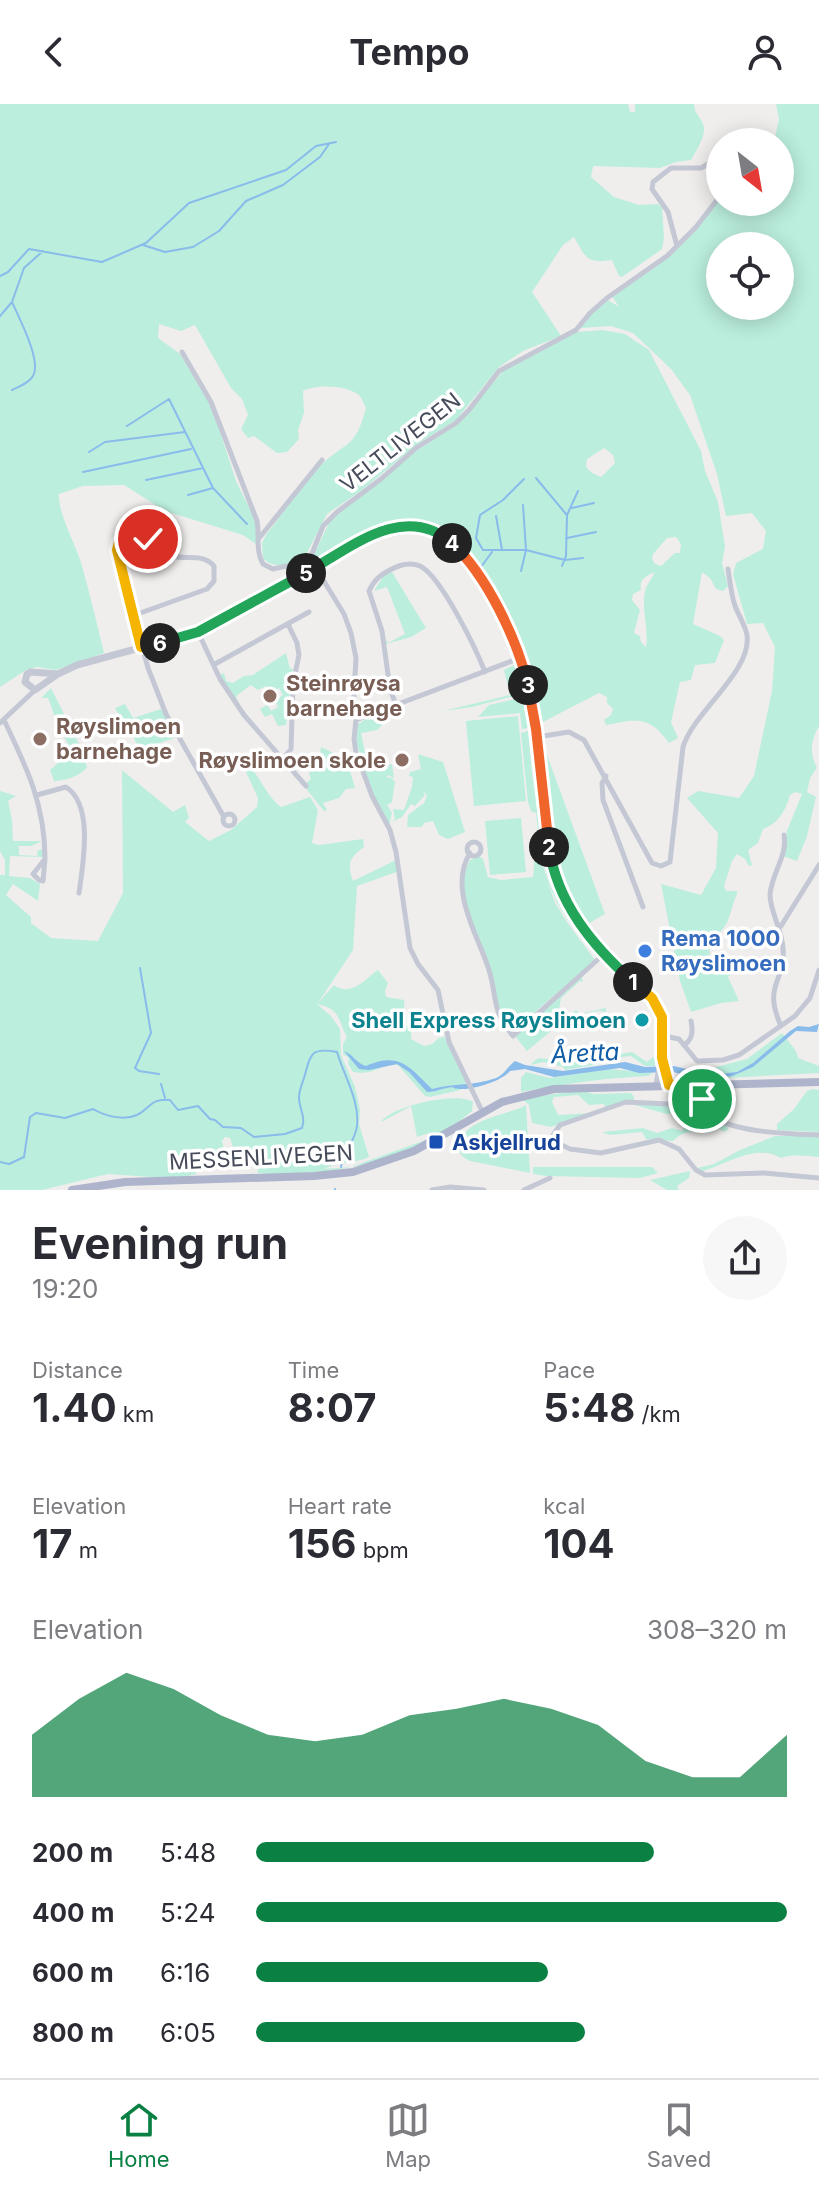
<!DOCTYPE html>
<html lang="en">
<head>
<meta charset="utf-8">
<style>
	body { margin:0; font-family:Inter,sans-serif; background:#f7f7f7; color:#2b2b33; height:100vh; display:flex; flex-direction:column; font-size:30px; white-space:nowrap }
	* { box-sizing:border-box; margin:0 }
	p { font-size:26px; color:#7c7c81 }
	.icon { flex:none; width:44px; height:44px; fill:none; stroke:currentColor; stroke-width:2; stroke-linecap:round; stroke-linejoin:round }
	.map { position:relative; height:1086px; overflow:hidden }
	.panel { display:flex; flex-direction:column; background:#fff; flex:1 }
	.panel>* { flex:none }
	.needle { width:52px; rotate:149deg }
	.fabs { position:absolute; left:706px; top:24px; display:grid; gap:16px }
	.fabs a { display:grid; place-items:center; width:88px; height:88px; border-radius:50%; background:#fff; box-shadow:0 4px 20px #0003; font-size:40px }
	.pin { position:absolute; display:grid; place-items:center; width:68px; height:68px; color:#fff; margin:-34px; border:4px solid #fff; border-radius:50%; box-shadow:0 2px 8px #0007 }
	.km { position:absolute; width:40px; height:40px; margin:-20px; border-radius:50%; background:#222; color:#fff; font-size:22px; line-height:40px; text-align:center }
	.round { display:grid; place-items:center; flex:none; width:84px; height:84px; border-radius:42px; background:#f7f7f7 }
	.headline { display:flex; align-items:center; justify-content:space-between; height:136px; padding:0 32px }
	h1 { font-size:44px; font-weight:700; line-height:60px }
	.figures { display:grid; grid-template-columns:repeat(3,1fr); gap:12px; height:136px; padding:8px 32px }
	.figures div { display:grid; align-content:center }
	.figures b { font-size:40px; font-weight:700 }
	.figures small { font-size:22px; font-weight:400 }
	.figures p { font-size:22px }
	.chart { height:224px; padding:16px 32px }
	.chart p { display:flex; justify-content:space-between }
	.chart svg { width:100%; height:144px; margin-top:8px; fill:#0b8043; opacity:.7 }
	ul { padding:0 32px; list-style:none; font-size:26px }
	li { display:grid; grid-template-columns:128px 96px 1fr; align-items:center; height:60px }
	li i { height:20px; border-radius:10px; background:#0b8043 }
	header { display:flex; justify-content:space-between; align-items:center; height:104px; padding:0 32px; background:#fff; font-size:36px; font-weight:700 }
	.tab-bar { display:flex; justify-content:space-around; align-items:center; height:112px; border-top:2px solid #e1e1e2; background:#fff; font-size:22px; color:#7c7c81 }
	.tab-bar a { display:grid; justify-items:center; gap:4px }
	.tab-bar .on { color:#0b8043 }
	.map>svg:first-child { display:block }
</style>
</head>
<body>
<header><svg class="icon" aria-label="back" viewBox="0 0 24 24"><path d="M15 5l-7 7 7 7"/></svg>Tempo<svg class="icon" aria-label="person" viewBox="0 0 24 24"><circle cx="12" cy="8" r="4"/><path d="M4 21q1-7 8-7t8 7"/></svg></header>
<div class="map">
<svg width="819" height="1086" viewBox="0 0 819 1086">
	<rect width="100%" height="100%" fill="#f0eeed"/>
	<path fill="#bed" fill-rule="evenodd" d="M0,0H628L630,8H635V0H694C695,10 698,10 702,18C709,29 696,46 691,56L676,58L660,64L593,62L591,73L614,93L639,101L658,100L662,103L664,134L662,145L622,173L619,172L612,156C587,160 586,154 574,133L563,141L532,188L561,232L523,247L499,263L456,316L419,339L362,386L327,410L307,449C296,460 274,467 263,454L262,439L266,431C284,408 301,381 321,361C348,336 355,345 366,304C365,301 361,294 360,292C348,281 316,280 303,287L304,309L298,326L299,335L287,348L277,349L254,332L248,334L241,325L248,311L242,295L231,284L195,221L181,227L159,220L158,234L180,250L212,303L236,377L257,420L256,440L243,431L165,407L124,381L83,382L59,390C58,411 76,440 82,462C90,491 97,520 104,549L56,566L37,563L26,566L0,583Z
		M776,0H819V622C811,637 809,648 817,664L810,674L807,688L816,693L807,732L797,757L783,752L787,727L802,690L795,688L790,691C785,709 777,720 763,725L758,739L748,746L752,761L749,762L745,755L737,750L732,757L724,782L726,787H737V790C732,800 731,813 725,822C717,834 704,840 712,857L734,859L733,868L728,873L739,897L721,899L691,908L680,877L661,780L701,791L716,764L718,729L687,694L698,687L739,694L754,672L772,587L775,543L763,519L747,520L733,470L736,459L763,445L766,427L752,409L726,412L717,370L690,291L671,265L633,229L611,222L581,224L586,215L605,198L608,196L619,203L612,192L657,162L720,94V98H780V38H774L779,15ZM720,142H780V202H720Z
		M603,226L625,230L649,246L701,347L705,367L718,398L725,443L722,459L728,482L723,487L716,485L710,474L702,468L693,520L720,532L724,536L715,559L695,561L691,576L680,578L671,618L678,634L669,639C649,611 637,615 606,621L604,616L611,611L613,605L607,599V593L599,589L539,620C534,595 529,560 520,537C516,525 507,516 501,506C479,467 454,414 401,419C381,421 339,448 319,458L313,452L330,417L413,349L455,322L505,265L576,228ZM604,344L613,351L615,359L601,373L592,369L586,363L587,355ZM676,433L681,440L680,449H675L661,462L655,460L652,455L653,450L667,434ZM655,468C652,474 647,480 645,487C641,505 649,524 646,543L641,538L640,532L634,529L640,506L632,496L633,490L641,486C639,475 646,472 655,468Z
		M392,468L426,524L411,533L386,540V535L388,539L405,530L387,483L374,487L384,471Z
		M286,549L290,565L293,564L286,621L278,622L272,610L265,613L260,605L267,601L271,607L278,603L275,597L283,591L279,584L270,589L266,582L258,586L251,581L236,592L238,598L219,571L224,569L226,577L233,579L244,572L253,571Z
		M514,561L520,569L522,590L472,603L443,607L510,591L504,566Z
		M51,584L81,644L87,663C81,672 64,677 54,677L50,666L72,647L59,624L48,594H41Z
		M515,595L523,596L528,624L522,625L520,609L478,613L489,601Z
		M125,600L133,614L161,605L177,633L157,640L141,650L132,630L128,632L121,620L122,617L115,604Z
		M390,608L392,611L377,626L361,629L367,658L363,659L356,638L358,620L373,611Z
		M518,612L526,697L474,702L466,617Z
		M528,627L536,709L531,707L528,698L521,629Z
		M530,627L534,631L547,755L580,826L597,848L596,853C581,834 564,814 554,792C535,750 534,675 530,627Z
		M543,640L605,810L586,821L571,798L558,770Z
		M321,643L342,653L355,651L359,662L343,667H350L355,684L346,685L339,694L323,699L327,706L324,707L307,686L306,679L311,675L309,669L319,659Z
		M418,650L443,658L465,728L448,735L439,731L433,717L424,719L422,723H407L408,711L424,699L427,691L422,686L425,691L415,702L411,700L402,713L392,718L395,715L393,705L404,706L412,683L413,673L409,672L410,668L421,665Z
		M241,657C258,664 264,691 281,703L310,693L318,706L312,739L319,741L363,735L364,743C349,754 347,760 353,777L396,756L399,767L357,782L353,846L318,899L334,881C351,894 366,874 378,866L388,879L385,887L386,893L404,896L405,921L411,924V935L424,942L432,940L439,934L445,933L466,978L460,986L430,993L425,992L398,961C379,960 373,972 353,968L348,960L349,954L343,950V940L347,933C337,915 341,905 317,900L331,912L340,925L341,951L355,983L360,1006L359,1020L369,1053C355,1060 338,1057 324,1065L351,1063L431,1034L429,1029L417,1033L411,1002L381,1018C391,1002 458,987 473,998L472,1007C425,1049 362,1066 300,1069C286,1069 271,1071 257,1069L259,1063L249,1047L234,1046L230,1034L225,1033L222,1037L224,1045L221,1048L212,1046V1054L205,1053L195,1057L196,1070L184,1073H151L108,1070L42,1086H0V771H5V756L0,747V687L16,692L8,697L12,716L13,737H42L31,742H19V751L37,752L38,746L43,745V753L10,752L9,772L30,774L40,780L38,797L13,780L6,791L31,813V819L51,834L98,837L123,789L122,666L173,708L185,701L189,714L185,718L209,737L231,726L257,703L258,694Z
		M392,660L394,674L388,671L386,673L392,674L395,678L392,698L387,701L392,709L389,722L373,692L364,666Z
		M521,714L526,768L490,771L485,717Z
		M535,749C545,758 549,788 557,802C568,821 582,838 595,856L512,928C496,909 494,882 487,858C478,827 452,787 470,756L479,752L483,755L488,773L501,776L533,773Z
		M582,873L583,878L580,877L561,894L559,906L572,909L576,906L579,910L606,904V908L599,907L569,912L527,947L515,932Z
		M782,929L796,947L798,954L819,962V969L725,974L712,964L747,955Z
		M632,948L647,958L656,951L655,962H645L631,952L613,954L610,958L565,966L563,963L544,958L530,961L538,954L575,958Z
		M609,965L653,969L648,972C603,974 565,980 521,988V974L526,968L550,974Z
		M813,985L819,986V1028L777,1026V1020L794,1005L807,987Z
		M581,986L593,990L631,989L634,993V996L605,1003L604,1000L589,1001L578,991L554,993L552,998L558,1011L593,1009L551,1023L532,1019L529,1001L522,995Z
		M686,997L694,1003L702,1018L715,1015L727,1020L728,1026L724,1028L716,1023L709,1029C694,1029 686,1024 673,1037L646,1035L642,1028L610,1031L602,1028L643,1024L657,1029L672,1024L682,1027L687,1020L683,1008L666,1010L635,1001Z
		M526,1001L530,1069L470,1057C464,1054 459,1051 459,1043C461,1014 510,1011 526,1001Z
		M775,1032H819V1053C807,1052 792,1050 781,1054C757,1039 726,1060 703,1067L697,1064L714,1060L740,1046Z
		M533,1063H652L658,1069L640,1074L546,1072L533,1070Z
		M690,1067L689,1074L677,1082L679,1086H667L650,1076Z"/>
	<path fill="#89bbeb" d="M819,920L817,928L796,927L753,963L732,972L702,975L673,968L639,969L620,964L554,973L525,965L510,967C502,977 473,986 460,985C451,985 456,982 447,984C439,985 436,988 427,988L409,968L397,960L369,966L359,965L344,947C354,951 356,959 366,962C400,947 410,964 432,985C452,979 475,982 496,974C504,971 508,962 515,957L525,961L563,967L625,958L645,963L674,962L711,971L737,968L753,959L790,927L798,922L809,923Z"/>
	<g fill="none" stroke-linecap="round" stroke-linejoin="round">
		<path stroke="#89bbeb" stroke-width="2" d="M143,141L165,148L193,143L219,127L246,97L283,81L320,53L329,40
			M0,172L8,168L29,145L102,158L146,139L189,99L286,66L316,42L336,38
			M0,212L12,198
			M12,286C20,282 29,279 33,272C42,257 19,214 12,198L24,164L43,147
			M127,322L169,295L213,384L247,420
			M89,348L105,338L185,328
			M83,368L191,345
			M536,374L566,410
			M524,375L503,396L480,411L476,434L483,446H526L565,456L583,454
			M146,376L203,364
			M188,391L213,384
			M572,404L594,399
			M496,412L502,446
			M567,434L596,428
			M562,462L566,452L567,411L578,387
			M481,463L492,448
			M521,467L526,446L523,401
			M140,864L151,929L135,964L139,967L159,970
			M161,980L165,994
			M0,1058L9,1060L24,1053L30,1013L36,1009L65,1014L93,1005C105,1012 123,1017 137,1011C151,1004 150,994 170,996L178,1006L198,1002L210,1015L215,1016L223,1023L241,1024L254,1033L285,1030L302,1024C306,1012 299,1005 299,993C299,987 302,980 304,974C311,950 310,943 337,948C344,972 360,997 357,1022C355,1038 343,1048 341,1063
			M335,1086V1085"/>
		<path stroke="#c4c8d4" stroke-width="5" d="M677,142L668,108L652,85L653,78L671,64H701L720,53
			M182,248L211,298L257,417C260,433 255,446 263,460L273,465L309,457L315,463
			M260,433L322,356
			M309,457L323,422L337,408L381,375L416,344L456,319L469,306L499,267L576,226L590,209L607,194L667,152L696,123L720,92
			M319,469L344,510L351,529L356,554L353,607L356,616L354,635L356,649L372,692L390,726L396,748L410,844L418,860L438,886L449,938L482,1007
			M132,512L207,485L214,477V462C203,449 187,456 172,452C154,447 135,413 118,442L119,458L148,564L166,610L224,713
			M198,528L220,575L244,611L306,682
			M215,560L309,508
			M396,601L390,585L382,527L369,487C374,476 380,471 390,466C399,461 410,458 420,462C441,472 476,545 485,568
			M4,616C27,664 45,701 45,755L33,770L39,776L43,777L45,755
			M356,616L520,554
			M0,619L35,586
			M537,633L569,628L584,636L652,759L661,762L670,758L683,643C694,607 752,568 747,531C745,521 739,512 735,502C731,490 730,477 728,465
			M283,655L291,645L293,580L299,551L297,539L288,520
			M606,672L602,679L603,696L643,803
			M37,691L66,683C94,701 83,760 79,789
			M223 716a6 6 0 1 1 12 0a6 6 0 1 1-12 0Z
			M467 745a7 7 0 1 1 14 0a7 7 0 1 1-14 0Z
			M470,749C448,784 477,830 488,863C498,892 490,905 513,932L604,850
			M781,822L819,761
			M781,922C762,880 786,878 783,844C782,826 770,807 770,791C771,770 788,752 784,731
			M664,932L679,935L697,957L723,956L739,951L795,912L810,894L819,866
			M684,941C693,935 693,927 691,917
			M701,981C701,991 703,1004 711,1011C732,1029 792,1030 819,1031
			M711,1011L704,1014L692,999L685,995L668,1000L626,998L560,1021L553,1031L555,1038L570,1045L601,1049L659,1036L679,1045L696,1066L705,1071L764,1069L819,1074
			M432,1086L450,1083L484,1086
			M524,1086L550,1074"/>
		<path stroke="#c4c8d4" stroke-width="7" d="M58,570L31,568L27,570L25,578L35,586L58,570L77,561L198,528L385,425C432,413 455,436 478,473C523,544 533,592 541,674C545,707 544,745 555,776C565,804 586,831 606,852C624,871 655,888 662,914C668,935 660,960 657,981
			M662,954L669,981"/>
		<path stroke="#adb4cc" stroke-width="8" d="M72,1086L125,1078L314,1072L353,1068L414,1047L502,998L554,985L819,978"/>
	</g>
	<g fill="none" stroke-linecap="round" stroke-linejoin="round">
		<g stroke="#fff" stroke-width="16">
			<path id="split-1" d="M633,878L652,894L662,913V954L669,981L701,980L702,995"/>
		</g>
		<g stroke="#fff" stroke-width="16">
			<path id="split-2" d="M549,743C557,799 592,841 633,878"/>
		</g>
		<g stroke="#fff" stroke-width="16">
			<path id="split-3" d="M528,581L536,625L549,743"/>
		</g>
		<g stroke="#fff" stroke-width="16">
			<path id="split-4" d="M452,439C487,472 517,535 528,581"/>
		</g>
		<g stroke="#fff" stroke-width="16">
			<path id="split-5" d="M306,469C350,444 404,397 452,439"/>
		</g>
		<g stroke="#fff" stroke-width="16">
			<path id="split-6" d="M160,539L198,528L306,469"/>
		</g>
		<g stroke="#fff" stroke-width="16">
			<path id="split-7" d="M148,435C138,430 129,430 119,438L117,446L141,543L160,539"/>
		</g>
		<use href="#split-1" stroke="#f5b400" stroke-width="10"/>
		<use href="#split-2" stroke="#22a559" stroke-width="10"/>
		<use href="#split-3" stroke="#f0652b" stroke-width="10"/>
		<use href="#split-4" stroke="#f0652b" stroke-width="10"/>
		<use href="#split-5" stroke="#22a559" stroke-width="10"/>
		<use href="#split-6" stroke="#22a559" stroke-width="10"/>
		<use href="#split-7" stroke="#f5b400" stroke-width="10"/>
	</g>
	<g fill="#8d6e63" stroke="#fff" stroke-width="3">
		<circle cx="270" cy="592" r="8"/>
		<circle cx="40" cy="635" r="8"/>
		<circle cx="402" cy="656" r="8"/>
	</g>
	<circle fill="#3f7fe0" stroke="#fff" stroke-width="3" cx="645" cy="847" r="8"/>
	<circle fill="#0f9aa8" stroke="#fff" stroke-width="3" cx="642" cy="916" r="8"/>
	<rect fill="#1a4fb4" stroke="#fff" stroke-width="3" x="428" y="1030" width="16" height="16" rx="4"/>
	<g text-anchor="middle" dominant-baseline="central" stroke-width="7" stroke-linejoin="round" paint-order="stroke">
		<g font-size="22" fill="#464b5a" stroke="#fff">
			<text transform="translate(400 338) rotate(-38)">VELTLIVEGEN</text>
			<text transform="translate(261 1053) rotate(-3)">MESSENLIVEGEN</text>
		</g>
		<g font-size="22" font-weight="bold" fill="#785e54" stroke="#fff" text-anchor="start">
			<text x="286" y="579">Steinrøysa<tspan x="286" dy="25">barnehage</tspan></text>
			<text x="56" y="622">Røyslimoen<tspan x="56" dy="25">barnehage</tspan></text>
			<text x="386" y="656" text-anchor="end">Røyslimoen skole</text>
		</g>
		<g font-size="22" font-weight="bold" fill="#366cbe" stroke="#fff" text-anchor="start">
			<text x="661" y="834">Rema 1000<tspan x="661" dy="25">Røyslimoen</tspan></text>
		</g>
		<g font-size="22" font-weight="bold" fill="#0d838f" stroke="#fff" text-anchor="end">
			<text x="626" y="916">Shell Express Røyslimoen</text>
		</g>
		<g font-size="22" font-weight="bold" fill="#164399" stroke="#fff" text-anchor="start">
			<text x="452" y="1038">Askjellrud</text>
		</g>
		<g font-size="24" font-style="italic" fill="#0e5ca6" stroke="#fff">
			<text transform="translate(585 949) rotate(-3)">Åretta</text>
		</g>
	</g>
</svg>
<div class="fabs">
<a><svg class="needle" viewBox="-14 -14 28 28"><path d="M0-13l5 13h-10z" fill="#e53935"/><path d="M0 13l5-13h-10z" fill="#7c7c81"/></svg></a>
<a><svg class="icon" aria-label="locate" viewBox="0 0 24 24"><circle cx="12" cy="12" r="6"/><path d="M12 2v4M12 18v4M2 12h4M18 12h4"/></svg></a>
</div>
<div class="pin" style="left:702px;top:995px;background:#1e9e55"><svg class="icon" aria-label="arrive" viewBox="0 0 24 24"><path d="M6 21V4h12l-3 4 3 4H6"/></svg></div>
<div class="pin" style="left:148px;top:435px;background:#d93025"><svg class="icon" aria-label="check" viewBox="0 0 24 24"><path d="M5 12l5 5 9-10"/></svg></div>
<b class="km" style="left:633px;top:878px">1</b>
<b class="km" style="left:549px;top:743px">2</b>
<b class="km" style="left:528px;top:581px">3</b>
<b class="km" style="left:452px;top:439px">4</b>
<b class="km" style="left:306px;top:469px">5</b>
<b class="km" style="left:160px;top:539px">6</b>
</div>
<section class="panel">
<div class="headline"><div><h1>Evening run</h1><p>19:20</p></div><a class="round"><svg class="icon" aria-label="share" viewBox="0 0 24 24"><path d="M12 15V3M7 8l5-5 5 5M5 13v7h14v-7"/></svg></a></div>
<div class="figures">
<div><p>Distance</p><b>1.40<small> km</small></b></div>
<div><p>Time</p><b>8:07</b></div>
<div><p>Pace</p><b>5:48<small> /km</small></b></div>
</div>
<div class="figures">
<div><p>Elevation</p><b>17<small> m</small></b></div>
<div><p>Heart rate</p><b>156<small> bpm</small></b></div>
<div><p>kcal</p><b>104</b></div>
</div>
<div class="chart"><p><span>Elevation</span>308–320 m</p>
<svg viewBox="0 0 160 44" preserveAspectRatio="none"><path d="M0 44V25L10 14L20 6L30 11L40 19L50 25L60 27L70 25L80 19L90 17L100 14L110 17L120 22L130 33L140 38L150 38L160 25V44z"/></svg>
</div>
<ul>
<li><b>200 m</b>5:48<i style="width:75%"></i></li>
<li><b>400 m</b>5:24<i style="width:100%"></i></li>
<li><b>600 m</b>6:16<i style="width:55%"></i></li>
<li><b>800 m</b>6:05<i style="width:62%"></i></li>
</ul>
</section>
<nav class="tab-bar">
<a class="on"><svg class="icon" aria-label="home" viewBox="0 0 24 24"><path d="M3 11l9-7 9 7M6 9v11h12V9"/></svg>Home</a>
<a><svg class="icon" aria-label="map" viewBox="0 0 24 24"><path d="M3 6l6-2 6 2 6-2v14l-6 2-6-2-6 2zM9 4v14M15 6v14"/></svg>Map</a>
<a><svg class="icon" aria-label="saved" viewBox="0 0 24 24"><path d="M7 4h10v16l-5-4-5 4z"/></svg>Saved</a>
</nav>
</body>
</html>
